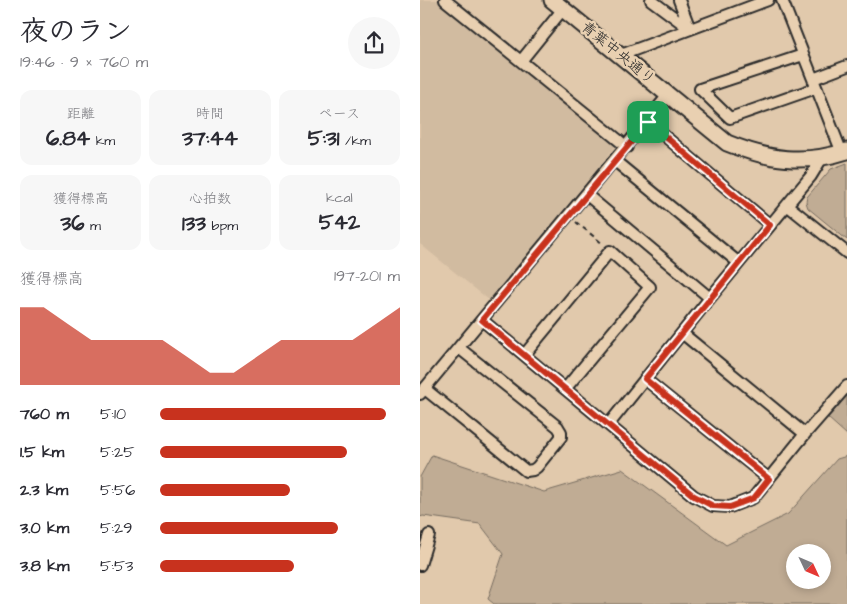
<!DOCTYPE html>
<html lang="ja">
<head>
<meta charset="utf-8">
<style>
	body { margin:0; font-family:"Architects Daughter","Klee One",sans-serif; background:#f7f7f7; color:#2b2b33; height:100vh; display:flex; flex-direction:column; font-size:19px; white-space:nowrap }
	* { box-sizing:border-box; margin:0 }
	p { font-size:16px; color:#7c7c81 }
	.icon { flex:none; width:28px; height:28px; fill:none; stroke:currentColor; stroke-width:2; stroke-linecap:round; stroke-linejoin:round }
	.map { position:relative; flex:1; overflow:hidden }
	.sheet { display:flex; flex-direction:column; background:#fff; width:420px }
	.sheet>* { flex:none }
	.needle { width:32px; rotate:134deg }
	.fabs { position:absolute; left:366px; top:544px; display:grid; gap:10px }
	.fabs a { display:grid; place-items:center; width:45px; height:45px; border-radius:50%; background:#fff; box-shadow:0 2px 8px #0003; font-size:25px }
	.pin { position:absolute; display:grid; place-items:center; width:42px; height:42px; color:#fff; margin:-21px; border-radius:10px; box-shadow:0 2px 8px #0006 }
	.round { display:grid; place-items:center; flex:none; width:52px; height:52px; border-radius:26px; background:#f7f7f7 }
	.headline { display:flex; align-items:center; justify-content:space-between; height:85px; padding:0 20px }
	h1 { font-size:28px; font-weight:800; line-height:38px }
	.stats { display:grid; grid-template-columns:repeat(3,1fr); gap:8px; height:85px; padding:5px 20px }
	.stats div { display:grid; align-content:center; border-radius:12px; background:#f7f7f7; text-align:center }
	.stats b { font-size:21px; font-weight:800 }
	.stats small { font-size:14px; font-weight:400 }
	.stats p { font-size:14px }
	.chart { height:140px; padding:10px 20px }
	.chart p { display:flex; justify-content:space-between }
	.chart svg { width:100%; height:90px; margin-top:5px; fill:#c8321e; opacity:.7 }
	ul { padding:0 20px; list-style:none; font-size:16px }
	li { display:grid; grid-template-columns:80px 60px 1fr; align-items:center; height:38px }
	li i { height:12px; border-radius:6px; background:#c8321e }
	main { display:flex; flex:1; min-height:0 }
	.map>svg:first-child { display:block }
</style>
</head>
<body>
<main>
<section class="sheet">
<div class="headline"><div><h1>夜のラン</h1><p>19:46 · 9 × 760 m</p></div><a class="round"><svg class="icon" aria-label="share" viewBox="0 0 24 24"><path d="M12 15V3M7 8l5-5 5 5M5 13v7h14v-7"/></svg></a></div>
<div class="stats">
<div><p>距離</p><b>6.84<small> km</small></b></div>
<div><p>時間</p><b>37:44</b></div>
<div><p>ペース</p><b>5:31<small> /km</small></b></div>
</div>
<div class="stats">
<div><p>獲得標高</p><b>36<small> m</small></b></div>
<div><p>心拍数</p><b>133<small> bpm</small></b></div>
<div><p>kcal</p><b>542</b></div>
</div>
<div class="chart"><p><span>獲得標高</span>197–201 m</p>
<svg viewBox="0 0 160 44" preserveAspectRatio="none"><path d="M0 44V6L10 6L20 14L30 22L40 22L50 22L60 22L70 30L80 38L90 38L100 30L110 22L120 22L130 22L140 22L150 14L160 6V44z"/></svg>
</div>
<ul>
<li><b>760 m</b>5:10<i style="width:94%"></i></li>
<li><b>1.5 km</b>5:25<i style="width:78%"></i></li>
<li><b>2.3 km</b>5:56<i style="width:54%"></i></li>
<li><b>3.0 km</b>5:29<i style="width:74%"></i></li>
<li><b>3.8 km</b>5:53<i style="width:56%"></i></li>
</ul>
</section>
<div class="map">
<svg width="427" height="604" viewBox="0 0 427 604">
	<rect width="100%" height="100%" fill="#e1c9ac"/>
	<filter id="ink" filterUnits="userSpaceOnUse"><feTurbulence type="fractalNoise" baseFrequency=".02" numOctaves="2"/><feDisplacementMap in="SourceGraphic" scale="10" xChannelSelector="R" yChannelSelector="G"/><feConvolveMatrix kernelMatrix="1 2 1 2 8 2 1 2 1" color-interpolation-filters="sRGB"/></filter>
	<g filter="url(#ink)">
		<path fill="#d1bba0" d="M0,0H19L195,144L194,148L69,300L0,244Z"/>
		<path fill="#c0ac94" stroke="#766c60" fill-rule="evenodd" d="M427,163V240L388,208L386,202L387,197L411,169Z
			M427,396V435L408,418Z
			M12,455L124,492L202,469L306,545L368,514L417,459L427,456V604H74L68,599L83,554L60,524L3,516L0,517V477ZM375,552H402V580H375Z"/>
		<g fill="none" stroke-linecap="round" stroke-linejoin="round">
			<g stroke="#2b2b2b" stroke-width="14">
				<path id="street" d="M25,0L207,147
					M231,0L270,29
					M259,0L270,29
					M362,0L422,153
					M201,55L348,0
					M383,55L280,89L310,118L396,88
					M101,61L143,9
					M393,79L427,66
					M228,122L350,225
					M195,161L319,263
					M167,195L290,298
					M367,205L427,253
					M62,320L274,496L293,506L310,507L333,498L385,434L427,386
					M262,333L385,434
					M105,354L190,251L230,287L146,388
					M225,379L349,479
					M5,389L106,471L113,470L117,467L141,437V432L138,427L39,348
					M0,394L249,94
					M189,424L290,298L391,176L402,158
					M0,565L9,535"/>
			</g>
			<g stroke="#2b2b2b" stroke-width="19">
				<path id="secondary" d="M132,0L307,143C349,160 383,165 427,151"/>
			</g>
			<path stroke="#2b2b2b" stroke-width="2" stroke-dasharray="5 4" stroke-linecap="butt" d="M156,222L183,244"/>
			<use href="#street" stroke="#e9d0b1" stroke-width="10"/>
			<use href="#secondary" stroke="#e9d0b1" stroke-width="15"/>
		</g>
	</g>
	<g fill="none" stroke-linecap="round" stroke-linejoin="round" filter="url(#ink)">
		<g stroke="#fff" stroke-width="10">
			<path id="route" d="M228,122L350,225L225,379L349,479L334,498L310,507L293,506L274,496L62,320Z"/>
		</g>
		<use href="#route" stroke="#c8321e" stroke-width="6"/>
	</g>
	<g text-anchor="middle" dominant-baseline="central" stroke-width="5" stroke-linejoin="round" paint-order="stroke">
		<g font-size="15" fill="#2b2b2b" stroke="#e9d0b1">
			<text transform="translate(198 53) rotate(39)">青葉中央通り</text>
		</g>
	</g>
</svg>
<div class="fabs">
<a><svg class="needle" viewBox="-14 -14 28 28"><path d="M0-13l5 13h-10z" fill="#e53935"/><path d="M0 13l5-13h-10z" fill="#7c7c81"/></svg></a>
</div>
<div class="pin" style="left:228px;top:122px;background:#1e9e55"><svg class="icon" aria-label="arrive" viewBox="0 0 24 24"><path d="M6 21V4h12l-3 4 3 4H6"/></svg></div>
</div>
</main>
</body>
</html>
